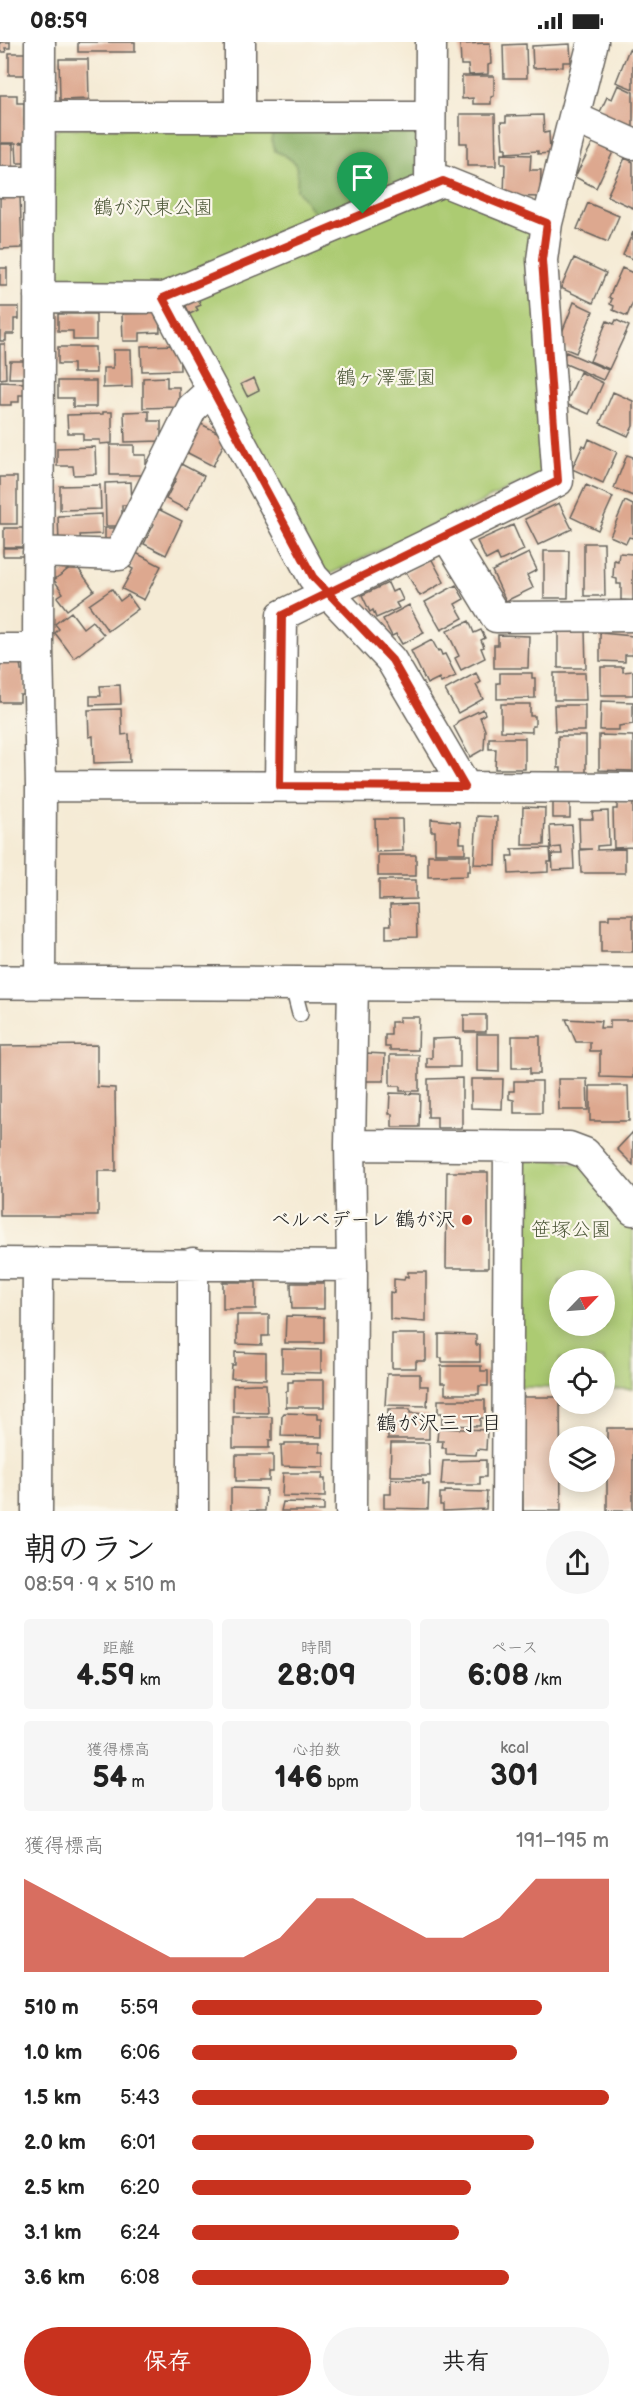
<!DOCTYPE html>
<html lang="ja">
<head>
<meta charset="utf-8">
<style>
	body { margin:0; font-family:"Balsamiq Sans","Klee One",sans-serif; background:#f6f6f6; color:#222; height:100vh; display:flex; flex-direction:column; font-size:22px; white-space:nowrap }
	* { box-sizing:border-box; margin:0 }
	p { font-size:20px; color:#767676 }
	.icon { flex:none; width:33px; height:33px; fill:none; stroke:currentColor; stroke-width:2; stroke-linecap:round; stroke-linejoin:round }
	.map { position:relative; height:1469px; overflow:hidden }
	.sheet { display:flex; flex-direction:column; background:#fff; flex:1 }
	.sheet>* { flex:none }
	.needle { width:39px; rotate:65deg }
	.controls { position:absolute; left:549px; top:1228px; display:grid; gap:12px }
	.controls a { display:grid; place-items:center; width:66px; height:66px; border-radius:50%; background:#fff; box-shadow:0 3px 15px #0003; font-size:30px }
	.pin { position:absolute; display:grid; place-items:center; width:51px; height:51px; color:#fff; margin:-62px -26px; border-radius:50% 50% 50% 0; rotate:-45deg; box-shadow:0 0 6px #0007 }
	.pin .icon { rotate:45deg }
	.round { display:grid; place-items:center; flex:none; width:63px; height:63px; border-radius:32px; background:#f6f6f6 }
	.headline { display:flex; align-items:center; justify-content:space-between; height:102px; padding:0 24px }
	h1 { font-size:33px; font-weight:700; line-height:45px }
	.figures { display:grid; grid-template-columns:repeat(3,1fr); gap:9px; height:102px; padding:6px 24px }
	.figures div { display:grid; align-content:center; border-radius:6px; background:#f6f6f6; text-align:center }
	.figures b { font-size:30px; font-weight:700 }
	.figures small { font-size:16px; font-weight:400 }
	.figures p { font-size:16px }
	.chart { height:168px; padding:12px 24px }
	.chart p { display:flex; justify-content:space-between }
	.chart svg { width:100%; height:108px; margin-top:6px; fill:#c8321e; opacity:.7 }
	.cta { display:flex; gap:12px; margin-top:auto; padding:12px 24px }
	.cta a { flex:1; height:69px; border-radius:36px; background:#c8321e; color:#fff; font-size:24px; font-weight:700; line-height:69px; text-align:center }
	.cta a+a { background:#f6f6f6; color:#222 }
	ul { padding:0 24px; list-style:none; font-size:20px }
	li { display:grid; grid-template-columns:96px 72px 1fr; align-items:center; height:45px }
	li i { height:15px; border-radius:8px; background:#c8321e }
	.status { display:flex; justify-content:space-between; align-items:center; height:42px; padding:0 30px; background:#fff; direction:ltr }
	.status svg { height:16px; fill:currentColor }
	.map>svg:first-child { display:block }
</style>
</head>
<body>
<div class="status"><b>08:59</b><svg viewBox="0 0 49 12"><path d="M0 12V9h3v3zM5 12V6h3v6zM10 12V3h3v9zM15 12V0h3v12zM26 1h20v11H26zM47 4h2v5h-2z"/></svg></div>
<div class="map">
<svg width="633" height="1469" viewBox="0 0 633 1469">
	<rect width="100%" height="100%" fill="#fbf7ec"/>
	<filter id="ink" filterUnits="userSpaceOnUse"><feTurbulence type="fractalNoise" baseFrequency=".0167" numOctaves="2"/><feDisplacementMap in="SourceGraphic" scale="12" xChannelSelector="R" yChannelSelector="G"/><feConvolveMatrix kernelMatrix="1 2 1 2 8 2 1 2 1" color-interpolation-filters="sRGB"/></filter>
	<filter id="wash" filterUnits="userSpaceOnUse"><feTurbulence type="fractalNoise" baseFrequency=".008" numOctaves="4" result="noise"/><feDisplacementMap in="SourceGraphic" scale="24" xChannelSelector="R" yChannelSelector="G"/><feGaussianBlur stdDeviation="1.35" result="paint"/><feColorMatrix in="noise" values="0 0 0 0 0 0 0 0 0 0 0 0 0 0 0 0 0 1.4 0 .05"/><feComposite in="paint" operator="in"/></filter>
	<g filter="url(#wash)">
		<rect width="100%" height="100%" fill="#f5ebd5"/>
		<path fill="#accb72" stroke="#647447" stroke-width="1.5" fill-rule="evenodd" d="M59,86H411L420,135L169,245L62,244L52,236L51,95Z
			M444,147L529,182L535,194L545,425L539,433L332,531L320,532L178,269L182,257Z
			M531,1114L581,1122L633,1183V1347H605L604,1317H560L559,1346L519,1345L520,1123ZM560,1239H604V1284H560Z"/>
		<path fill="#89af64" stroke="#526640" stroke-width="1.5" d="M274,86H411L420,96V135L322,181L297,148C298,123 299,119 275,109L271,98Z"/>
		<g id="blocks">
			<path fill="#dda88f" d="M0,0H10V6H5L6,10H0Z
				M78,0H135V10H78Z
				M490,1L491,22L488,23V32L469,33L468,23H461L460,2Z
				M526,2L527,36H504L503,3Z
				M570,2L571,20H563V25L533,26L532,4Z
				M629,7L633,9V47L616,40Z
				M9,11H27V33H9Z
				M59,17H88L89,57L60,58Z
				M462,34H494V54L491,55V62H473V56L462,57Z
				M618,43L633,50V87L599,72L607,55L612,57Z
				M0,53H17V61H24V82H27L28,97L19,101H26V121H17L16,101H0Z
				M460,72H495L496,124H467V101H460Z
				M543,73L544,91L549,90L550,111L538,112V109L506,111V106H503L501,80H506V74Z
				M593,100L613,110L596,146L575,135Z
				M0,102H13V126H0Z
				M501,112L531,113L530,128H541L540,155L504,154L505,122H501Z
				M625,116L633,120V166L607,154Z
				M0,154H20L22,206L0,207Z
				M588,161L619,174L608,200L577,187Z
				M633,190V217L623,213Z
				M574,216L606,231L593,261L561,246Z
				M0,226H7V244H0Z
				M622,226L633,231V260L627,274L613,268L614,264L610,262L612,257L609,255Z
				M197,254L201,263L196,265L198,268L190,272L184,260Z
				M574,260L593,269L576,311L561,305V293Z
				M0,265H19V277H14V292H6V299H0Z
				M159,271L160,290L140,291V299H123L122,272Z
				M58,272H96V298H73V289H58Z
				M616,278L629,284L609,327L590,319L607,279L614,282Z
				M0,302H5L6,336L0,337Z
				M179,303L180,328L142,329L141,304Z
				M58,305H95L96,331H73V322H58Z
				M113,308H131L132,345L103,346V326H113Z
				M566,310L608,328L603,338L561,320Z
				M10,319H28L27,336H9Z
				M580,330L603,341L589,372L566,362Z
				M167,335V345H179V365L143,366V336Z
				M254,336L259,348L247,354L241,342Z
				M58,339H96V365H73V356H58Z
				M0,340L25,341V353H19V360H11V363H0Z
				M613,350L633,359V384L628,394L600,381Z
				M149,369V379H161V399L125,400L124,370Z
				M103,370H112V401L100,402V398H83V391H68L67,373L103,372Z
				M195,379L227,395L213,424L186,410Z
				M589,397L617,410L603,441L572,427L583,403L586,405Z
				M110,403H134V413H146V433H110Z
				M95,405L96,432L74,433L73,424H57V406Z
				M627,413L633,415V454L614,446Z
				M179,421L204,434L187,468L166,457L176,437L172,435Z
				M0,435H17V482H0Z
				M131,440L132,463H122V484H106L105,441Z
				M100,443L101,467L60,468V444Z
				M586,443L613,455L598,488L571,475Z
				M625,459L633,463V496L629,495L626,501L610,494Z
				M559,461L572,487L538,503L525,477Z
				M158,467L182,479L166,513L144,502L154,482L151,480Z
				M102,472V492L80,493L81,500L59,501L58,474Z
				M513,483L524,508L500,519L497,512L486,518L477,499Z
				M4,486H23L24,505H4Z
				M105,486H115V502H105Z
				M584,501H604L605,554H584Z
				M3,506H23L24,514H3Z
				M544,509H569L568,556H544Z
				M136,511L161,524L144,558L122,547L133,527L129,525Z
				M529,511L537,528L527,533L533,546L506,559L492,529Z
				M619,511L633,512V559L621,558V542H617V537L613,536L614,518L618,519Z
				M431,516L444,540L420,554L406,530Z
				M75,522L94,548L67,568L57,555L63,551L54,538Z
				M388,541L392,550L398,547L403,558L396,561L399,566L376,576L373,568L370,570L362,553Z
				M456,543L464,557L455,562L463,576L441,588L425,560Z
				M112,547L120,559L128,553L138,567L108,589L89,563Z
				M409,563L424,591L402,602L396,592L392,594L383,577Z
				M71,570L83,586L92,579L104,593L74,616L55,591L59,587L55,582Z
				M469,579L474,591L481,588L485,596L481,598L484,605L481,606L485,616L461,628L455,616L459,614L447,589Z
				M585,588L586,626H558V589Z
				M600,591L633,594V613H625V620L600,619Z
				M498,593L529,594L528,626H494V603H498Z
				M432,598L438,609L440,608L442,613L445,612L456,634L441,641L439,636L427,642L411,609Z
				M0,620L20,621L21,628H25V653H20V660H0Z
				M601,625H623V630L633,629V653H601Z
				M476,631L481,640L476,643L483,657L458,671L445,648Z
				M500,631H532V636H535V656L497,657V641H500Z
				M554,631H585L586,658H554Z
				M120,643L121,662L90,663V654H101L100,644Z
				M601,659L633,660V682L619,684V688H600Z
				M501,662H530V674H535V684H532V690L501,689Z
				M554,663H585V689H555Z
				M121,667L122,693L129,692L130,720L94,721L93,694L89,695L88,668Z
				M483,667L485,672L480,675L485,688L484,707L470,715L454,685L458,679Z
				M599,693L633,694V729L599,728Z
				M558,694H586V731H561V726H558Z
				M489,696H525V727H495L496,707H489Z
				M553,759H570V776H553Z
				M633,759V805L614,806L613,767H617V760Z
				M523,765L545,766L544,803H522Z
				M608,769L609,803L597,804V808L625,807V831H581L580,808L592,807H580L579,777H593L592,770Z
				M477,774L497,775L496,823L474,822Z
				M375,777H402L403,809L376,810Z
				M431,777L460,780V801H465V811H435V789H431Z
				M572,783L574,827L553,828L552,812H562L561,805L551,806L550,784Z
				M550,806L551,820H548V830L509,832L508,814H513L512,807Z
				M378,813H416V834H378Z
				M428,813H470V829H467V834L428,835Z
				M379,838H416V857L379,858Z
				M416,862L417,895L386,896V883H391L390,863Z
				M609,873H633V910H601V877H609Z
				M464,973H486V990H464Z
				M399,975H419L418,1008H390V1005H385V993H391V980H399Z
				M566,977L601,979L600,986H610V978H633V1036L600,1035V1009H590V1000H576Z
				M477,992H499V1030L477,1029Z
				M512,994H540V1032H530V1026H512Z
				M460,996V1025H427V1016H432V997Z
				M97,1003V1045L115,1046L116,1129H98V1174H0V1004Z
				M365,1011L385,1012L384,1039H364Z
				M390,1013H419V1049H400V1044H390Z
				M462,1036V1086H437V1075H428V1037Z
				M471,1037H503L502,1067L471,1066Z
				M558,1037H587L588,1068H559Z
				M514,1039H542V1071H514V1058L509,1057V1049H514Z
				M590,1044H628L629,1079H590Z
				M390,1051L420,1052L419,1085H392V1072H389Z
				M633,1090V1123L617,1107Z
				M447,1130H488V1226H446Z
				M408,1230H426V1280L390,1277V1250L394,1251V1237L404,1238L405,1234L408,1235Z
				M223,1240H256V1267H223Z
				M291,1241H324V1267H292Z
				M237,1273H269V1294H262V1303L237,1302Z
				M286,1274L324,1275V1301H285Z
				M392,1292H426V1319H416V1326H392Z
				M439,1292L476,1293V1303H480V1320H442V1316H439Z
				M282,1307L321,1308V1331L282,1330Z
				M235,1310L266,1311V1337L231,1336L232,1323H235Z
				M441,1324H481V1329H488V1344H479V1352H445V1341H441Z
				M387,1332H420V1344H428L427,1364L385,1363Z
				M293,1338H324V1365H286V1349H288V1340H293Z
				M255,1342H266L268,1371L233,1370V1343Z
				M522,1355H560L561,1469H523Z
				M438,1358H485V1376H480V1384L442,1383V1371H438Z
				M388,1367H410V1371L429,1372V1397H388Z
				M284,1371L318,1372V1377H322V1395L281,1394L282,1374Z
				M233,1375H272V1398H269V1406H233Z
				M438,1386L487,1388L486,1408L477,1407L476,1413L446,1412V1406H442L443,1399H437Z
				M607,1386H633V1469H607Z
				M285,1401H320V1410H324V1425L282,1424L281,1403H285Z
				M391,1401H429L430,1434H390Z
				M236,1413H273V1430H269V1439H236Z
				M486,1418V1435H480V1443H441L443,1419Z
				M283,1431H323L322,1437H325V1455L282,1454Z
				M391,1437L423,1438V1442H429L428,1467L384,1466V1452H391Z
				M231,1446L266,1447L265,1469H231Z
				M445,1449L487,1450L486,1467L443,1469V1463H440V1451H445Z
				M283,1460L324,1461V1469H281Z"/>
		</g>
	</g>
	<g filter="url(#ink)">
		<use href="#blocks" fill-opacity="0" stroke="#68645d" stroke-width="1.5"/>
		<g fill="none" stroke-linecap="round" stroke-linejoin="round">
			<g stroke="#68645d" stroke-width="18">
				<path id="lane" d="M292,941L300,972"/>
			</g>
			<g stroke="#68645d" stroke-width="33">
				<path id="street" d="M40,0L38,607L41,744L40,940
					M240,0V75
					M40,75H430
					M575,76L633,102
					M0,140H39
					M430,144L431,0
					M547,181L443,139L163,256L313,535L391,618L466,745L633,746
					M39,255L163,256
					M446,493L496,575L633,574
					M38,510L119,513L192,366L212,348
					M0,607H38
					M41,744L466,745
					M280,744L282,573L558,439L542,218L547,181L593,0
					M350,1103L569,1105L585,1111L633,1168
					M0,1221L352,1224
					M37,1469L38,1221
					M193,1469V1221
					M351,1469L352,1224L350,1103L353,942
					M507,1469L509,1105"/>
			</g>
			<g stroke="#68645d" stroke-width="36">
				<path id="secondary" d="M0,940L633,943"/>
			</g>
			<use href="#lane" stroke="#fff" stroke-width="15"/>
			<use href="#street" stroke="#fff" stroke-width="30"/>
			<use href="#secondary" stroke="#fff" stroke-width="33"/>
		</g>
	</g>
	<g fill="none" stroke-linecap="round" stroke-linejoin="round" filter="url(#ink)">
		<g stroke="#fff" stroke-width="12">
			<path id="route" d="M363,172L163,256L313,535L392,618L465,745L280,744L282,573C374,528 466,483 558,439L542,218L547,181L443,139L363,172"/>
		</g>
		<use href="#route" stroke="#c8321e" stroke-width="8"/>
	</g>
	<circle fill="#c8321e" stroke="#fbf7ec" stroke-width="2" cx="467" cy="1178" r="6"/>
	<g text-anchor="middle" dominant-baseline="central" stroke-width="4.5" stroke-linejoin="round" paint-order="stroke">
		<g font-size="20" fill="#4e593a" stroke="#fbf7ec">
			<text x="153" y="166">鶴が沢東公園</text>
			<text x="386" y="336">鶴ヶ澤霊園</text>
			<text x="571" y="1188">笹塚公園</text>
		</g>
		<g font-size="20" fill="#1c1c1c" stroke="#fbf7ec" text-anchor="end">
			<text x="455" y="1178">ベルベデーレ 鶴が沢</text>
		</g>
		<g font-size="21" fill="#1c1c1c" stroke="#fbf7ec">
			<text x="439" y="1381">鶴が沢三丁目</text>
		</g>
	</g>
</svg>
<div class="controls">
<a><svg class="needle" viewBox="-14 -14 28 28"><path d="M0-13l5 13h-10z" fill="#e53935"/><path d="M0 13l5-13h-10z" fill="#767676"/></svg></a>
<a><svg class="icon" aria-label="locate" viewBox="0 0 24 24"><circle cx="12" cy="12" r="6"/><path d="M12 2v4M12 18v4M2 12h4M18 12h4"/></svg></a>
<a><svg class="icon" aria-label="layers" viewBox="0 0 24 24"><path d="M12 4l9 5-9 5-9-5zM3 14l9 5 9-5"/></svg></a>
</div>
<div class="pin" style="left:363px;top:172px;background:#1e9e55"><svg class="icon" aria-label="arrive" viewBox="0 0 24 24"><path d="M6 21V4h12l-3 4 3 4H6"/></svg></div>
</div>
<section class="sheet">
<div class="headline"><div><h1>朝のラン</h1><p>08:59 · 9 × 510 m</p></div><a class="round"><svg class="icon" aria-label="share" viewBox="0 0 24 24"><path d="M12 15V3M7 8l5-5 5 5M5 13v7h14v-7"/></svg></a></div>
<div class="figures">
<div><p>距離</p><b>4.59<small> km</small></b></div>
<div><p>時間</p><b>28:09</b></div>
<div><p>ペース</p><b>6:08<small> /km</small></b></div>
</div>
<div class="figures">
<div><p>獲得標高</p><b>54<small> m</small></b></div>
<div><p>心拍数</p><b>146<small> bpm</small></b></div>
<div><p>kcal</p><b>301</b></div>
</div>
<div class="chart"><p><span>獲得標高</span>191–195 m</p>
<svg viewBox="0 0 160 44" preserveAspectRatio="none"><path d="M0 44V6L10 14L20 22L30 30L40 38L50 38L60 38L70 30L80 14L90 14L100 22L110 30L120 30L130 22L140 6L150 6L160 6V44z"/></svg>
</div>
<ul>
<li><b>510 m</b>5:59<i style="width:84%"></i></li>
<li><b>1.0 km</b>6:06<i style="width:78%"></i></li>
<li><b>1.5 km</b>5:43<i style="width:100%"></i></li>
<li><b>2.0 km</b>6:01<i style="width:82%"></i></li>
<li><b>2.5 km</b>6:20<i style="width:67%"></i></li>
<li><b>3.1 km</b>6:24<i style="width:64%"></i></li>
<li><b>3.6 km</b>6:08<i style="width:76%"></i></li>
</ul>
<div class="cta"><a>保存</a><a>共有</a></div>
</section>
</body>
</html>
